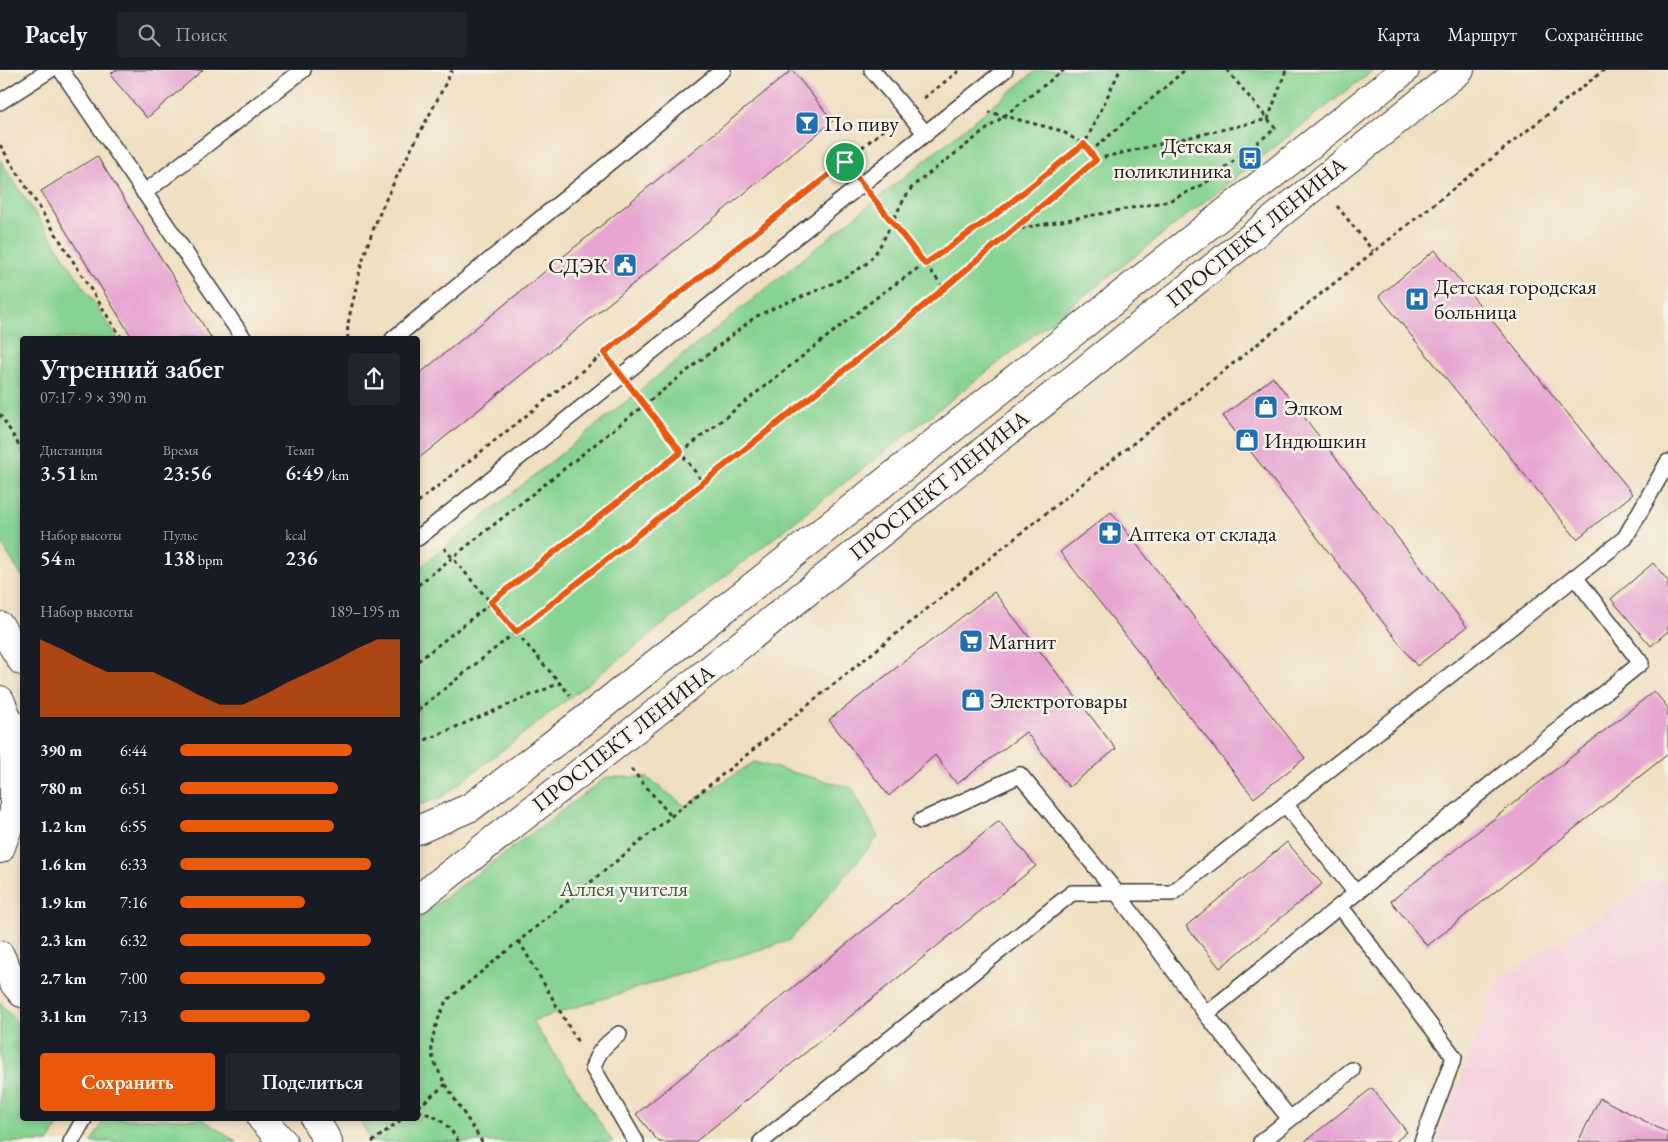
<!DOCTYPE html>
<html lang="ru">
<head>
<meta charset="utf-8">
<style>
	body { margin:0; font-family:"EB Garamond",serif; background:#20242c; color:#f1f3f6; height:100vh; display:flex; flex-direction:column; font-size:19px; white-space:nowrap }
	* { box-sizing:border-box; margin:0 }
	p { font-size:16px; color:#9ea1a6 }
	.icon { flex:none; width:28px; height:28px; fill:none; stroke:currentColor; stroke-width:2; stroke-linecap:round; stroke-linejoin:round }
	.map { position:relative; flex:1; overflow:hidden }
	.details { position:absolute; left:20px; top:266px; width:400px; height:785px; display:flex; flex-direction:column; background:#171b24; border-radius:5px; box-shadow:0 2px 8px #0003 }
	.details>* { flex:none }
	.pin { position:absolute; display:grid; place-items:center; width:42px; height:42px; color:#fff; margin:-21px; border:2px solid #fff; border-radius:50%; box-shadow:0 1px 5px #0007 }
	.round { display:grid; place-items:center; flex:none; width:52px; height:52px; border-radius:5px; background:#20242c }
	.headline { display:flex; align-items:center; justify-content:space-between; height:85px; padding:0 20px }
	h1 { font-size:28px; font-weight:600; line-height:38px }
	.metrics { display:grid; grid-template-columns:repeat(3,1fr); gap:8px; height:85px; padding:5px 20px }
	.metrics div { display:grid; align-content:center }
	.metrics b { font-size:21px; font-weight:600 }
	.metrics small { font-size:14px; font-weight:400 }
	.metrics p { font-size:14px }
	.chart { height:140px; padding:10px 20px }
	.chart p { display:flex; justify-content:space-between }
	.chart svg { width:100%; height:90px; margin-top:5px; fill:#ea580c; opacity:.7 }
	.primary-button { display:flex; gap:10px; margin-top:auto; padding:10px 20px }
	.primary-button a { flex:1; height:58px; border-radius:5px; background:#ea580c; color:#fff; font-size:20px; font-weight:600; line-height:58px; text-align:center }
	.primary-button a+a { background:#20242c; color:#f1f3f6 }
	ul { padding:0 20px; list-style:none; font-size:16px }
	li { display:grid; grid-template-columns:80px 60px 1fr; align-items:center; height:38px }
	li i { height:12px; border-radius:6px; background:#ea580c }
	header { display:flex; align-items:center; gap:30px; box-sizing:border-box; height:70px; padding:0 25px; background:#171b24; border-bottom:1px solid #363941 }
	header strong { font-size:24px }
	nav { display:flex; gap:28px; margin-inline-start:auto; font-size:18px }
	.search { width:350px; height:45px; background:#20242c; display:flex; align-items:center; gap:12px; box-sizing:border-box; padding:0 18px; border-radius:5px; color:#9ea1a6; font-size:19px }
	.map>svg:first-child { display:block }
</style>
</head>
<body>
<header>
<strong>Pacely</strong>
<div class="search"><svg class="icon" aria-label="search" viewBox="0 0 24 24"><circle cx="10" cy="10" r="6"/><path d="M15 15l6 6"/></svg>Поиск</div>
<nav><a>Карта</a><a>Маршрут</a><a>Сохранённые</a></nav>
</header>
<div class="map">
<svg width="1668" height="1072" viewBox="0 0 1668 1072">
	<rect width="100%" height="100%" fill="#f7f3e8"/>
	<filter id="ink" filterUnits="userSpaceOnUse"><feTurbulence type="fractalNoise" baseFrequency=".02" numOctaves="2"/><feDisplacementMap in="SourceGraphic" scale="10" xChannelSelector="R" yChannelSelector="G"/><feConvolveMatrix kernelMatrix="1 2 1 2 8 2 1 2 1" color-interpolation-filters="sRGB"/></filter>
	<filter id="wash" filterUnits="userSpaceOnUse"><feTurbulence type="fractalNoise" baseFrequency=".0096" numOctaves="4" result="noise"/><feDisplacementMap in="SourceGraphic" scale="20" xChannelSelector="R" yChannelSelector="G"/><feGaussianBlur stdDeviation="1.12" result="paint"/><feColorMatrix in="noise" values="0 0 0 0 0 0 0 0 0 0 0 0 0 0 0 0 0 1.4 0 .05"/><feComposite in="paint" operator="in"/></filter>
	<g filter="url(#wash)">
		<rect width="100%" height="100%" fill="#f0dfc1"/>
		<path fill="#f4cfdd" d="M1658,808L1668,812V1072H1437L1497,912Z"/>
		<path fill="#86d392" stroke="#517857" d="M1037,0H1373L441,728L418,735V499Z
			M0,90L118,269H22V507L0,471Z
			M754,692L852,718L878,767L790,870L532,951L613,1072H372L359,1049H418V848L607,707H646L685,736Z
			M0,932L22,959V1049H61L49,1072H0Z
			M105,1049H202L237,1072H91Z"/>
		<g id="blocks">
			<path fill="#e7a6d1" d="M115,0H203L147,48L110,5Z
				M792,0L833,51L418,389V305Z
				M97,86L212,269H133L41,121Z
				M1435,180L1633,424L1577,469L1379,226Z
				M1273,307L1467,557L1417,596L1223,346Z
				M1111,442L1305,688L1254,728L1060,482Z
				M1653,493L1668,511V561L1651,576L1611,529Z
				M994,522L1116,679L1069,717L1026,662L957,714L935,685L889,726L829,650Z
				M1654,621L1668,638V684L1427,876L1391,831Z
				M999,751L1036,796L695,1072H659L636,1044Z
				M1287,772L1322,814L1220,898L1186,856Z
				M1372,1018L1407,1062L1395,1072H1304Z
				M1600,1028L1668,1063V1072H1578Z"/>
		</g>
	</g>
	<g filter="url(#ink)">
		<use href="#blocks" fill-opacity="0" stroke="#3c3935" stroke-width="1"/>
		<g fill="none" stroke-linecap="round" stroke-linejoin="round">
			<g stroke="#3c3935" stroke-width="18">
				<path id="lane" d="M61,0L244,269
					M872,0L926,64
					M0,32L50,0
					M144,123L303,0
					M393,269L723,0
					M418,468L1005,0
					M1285,734L1356,823
					M921,751L1020,705L1117,823L1206,944L1641,593L1575,507
					M1340,836L1454,987L1422,1072
					M1206,944L1290,1049
					M619,964C605,975 597,982 593,998L636,1072
					M71,1072L84,1049
					M761,1072L1072,823H1172L1625,468L1668,392
					M1261,1072L1352,1000"/>
			</g>
			<g stroke="#3c3935" stroke-width="30">
				<path id="primary" d="M0,556L22,591
					M0,630L10,654L14,691V742
					M418,760L471,737L588,647L1405,0
					M0,779L14,742L22,730
					M418,829L613,677L1460,0
					M0,885L13,912L22,923
					M262,1049L283,1072
					M315,1049L328,1072"/>
			</g>
			<path stroke="#3c3935" stroke-width="3" stroke-dasharray="4 4" stroke-linecap="butt" d="M1227,0L1276,59
				M924,28L960,0
				M0,75L122,269
				M1090,82L1185,0
				M1096,89L1268,49L1286,0
				M876,132L944,218
				M1337,136L1373,181
				M1013,160L1169,131L1204,114L1276,58
				M348,269C346,256 351,240 354,227C370,140 415,78 452,0
				M635,323L703,412
				M0,344L22,380
				M418,432L890,55
				M444,478L570,625
				M418,515L755,247C786,231 820,222 850,204C856,200 864,197 869,191C889,168 895,138 914,115L1064,0
				M418,591L881,224L995,145L1084,75L1120,0
				M418,640L903,253L1096,89L1084,75L1062,61L989,42
				M418,673L560,613
				M631,699L671,746
				M519,871L579,974
				M418,1037L446,1014
				M418,1041C439,1047 447,1053 459,1072
				M372,1072L402,1049
				M482,1072C471,1053 435,1003 432,984C430,966 439,947 446,931C828,616 1215,306 1604,0"/>
			<use href="#lane" stroke="#fff" stroke-width="15"/>
			<use href="#primary" stroke="#fff" stroke-width="28"/>
		</g>
	</g>
	<g fill="none" stroke-linecap="round" stroke-linejoin="round" filter="url(#ink)">
		<g stroke="#fff" stroke-width="10">
			<path id="route" d="M1084,74L1096,90L903,253L516,562L491,532L681,382L604,283L845,92L925,194L995,145Z"/>
		</g>
		<use href="#route" stroke="#ea580c" stroke-width="6"/>
	</g>
	<defs>
		<g id="bar-square" transform="scale(1.25)"><rect x="-9" y="-9" width="18" height="18" rx="4" fill="#1f6fb2" stroke="#f7f3e8"/><path d="M-6-5H6L.8 .8V4.5H3.5V6h-7V4.5H-.8V.8Z" fill="#fff"/></g>
		<g id="bus-square" transform="scale(1.25)"><rect x="-9" y="-9" width="18" height="18" rx="4" fill="#1f6fb2" stroke="#f7f3e8"/><path d="M-5-6H5V4H4V6H2V4H-2V6H-4V4H-5ZM-3.5-4V0h7V-4ZM-3.5 1.2v1.5H-2V1.2ZM2 1.2v1.5H3.5V1.2Z" fill="#fff"/></g>
		<g id="civic-square" transform="scale(1.25)"><rect x="-9" y="-9" width="18" height="18" rx="4" fill="#1f6fb2" stroke="#f7f3e8"/><path d="M-.6-6.5H3V-4.5H.6V-3L4-1V1h2V6H-6V1h2V-1L-.6-3ZM-1.2 2.5V6h2.4V2.5Z" fill="#fff"/></g>
		<g id="hospital-square" transform="scale(1.25)"><rect x="-9" y="-9" width="18" height="18" rx="4" fill="#1f6fb2" stroke="#f7f3e8"/><path d="M-5-5h3v3.5h4V-5h3V5h-3V1.5h-4V5h-3Z" fill="#fff"/></g>
		<g id="shop-square" transform="scale(1.25)"><rect x="-9" y="-9" width="18" height="18" rx="4" fill="#1f6fb2" stroke="#f7f3e8"/><path d="M-5-2.5h2.3a2.7 3.5 0 0 1 5.4 0H5L5.5 6h-11ZM-1.5-2.5h3a1.5 2.3 0 0 0-3 0Z" fill="#fff"/></g>
		<g id="pharmacy-square" transform="scale(1.25)"><rect x="-9" y="-9" width="18" height="18" rx="4" fill="#1f6fb2" stroke="#f7f3e8"/><path d="M-2-6h4v4h4v4h-4v4h-4v-4h-4v-4h4Z" fill="#fff"/></g>
		<g id="supermarket-square" transform="scale(1.25)"><rect x="-9" y="-9" width="18" height="18" rx="4" fill="#1f6fb2" stroke="#f7f3e8"/><path d="M-6-5.5h2.5l.6 2H6L4.5 2H-2.5L-4.4-4H-6ZM-1.5 3.2a1.3 1.3 0 1 0 .1 0ZM3 3.2a1.3 1.3 0 1 0 .1 0Z" fill="#fff"/></g>
	</defs>
	<g fill-rule="evenodd">
		<use href="#bar-square" x="807" y="53"/>
		<use href="#bus-square" x="1250" y="88"/>
		<use href="#civic-square" x="625" y="195"/>
		<use href="#hospital-square" x="1417" y="229"/>
		<use href="#shop-square" x="1266" y="337"/>
		<use href="#shop-square" x="1247" y="370"/>
		<use href="#pharmacy-square" x="1110" y="463"/>
		<use href="#supermarket-square" x="971" y="571"/>
		<use href="#shop-square" x="973" y="630"/>
	</g>
	<g text-anchor="middle" dominant-baseline="central" stroke-width="5" stroke-linejoin="round" paint-order="stroke">
		<g font-size="22" fill="#1c1c1c" stroke="#f7f3e8" text-anchor="start">
			<text x="824" y="53">По пиву</text>
			<text x="1232" y="75" text-anchor="end">Детская<tspan x="1232" dy="25">поликлиника</tspan></text>
			<text x="608" y="195" text-anchor="end">СДЭК</text>
			<text x="1434" y="216">Детская городская<tspan x="1434" dy="25">больница</tspan></text>
			<text x="1284" y="337">Элком</text>
			<text x="1264" y="370">Индюшкин</text>
			<text x="1128" y="463">Аптека от склада</text>
			<text x="988" y="571">Магнит</text>
			<text x="990" y="630">Электротовары</text>
		</g>
		<g font-size="22" fill="#1c1c1c" stroke="#f7f3e8">
			<text transform="translate(1256 162) rotate(-39)">ПРОСПЕКТ ЛЕНИНА</text>
			<text transform="translate(939 415) rotate(-39)">ПРОСПЕКТ ЛЕНИНА</text>
			<text transform="translate(623 668) rotate(-38)">ПРОСПЕКТ ЛЕНИНА</text>
		</g>
		<g font-size="22" fill="#415c45" stroke="#f7f3e8">
			<text x="624" y="818">Аллея учителя</text>
		</g>
	</g>
</svg>
<div class="pin" style="left:845px;top:92px;background:#1e9e55"><svg class="icon" aria-label="arrive" viewBox="0 0 24 24"><path d="M6 21V4h12l-3 4 3 4H6"/></svg></div>
<section class="details">
<div class="headline"><div><h1>Утренний забег</h1><p>07:17 · 9 × 390 m</p></div><a class="round"><svg class="icon" aria-label="share" viewBox="0 0 24 24"><path d="M12 15V3M7 8l5-5 5 5M5 13v7h14v-7"/></svg></a></div>
<div class="metrics">
<div><p>Дистанция</p><b>3.51<small> km</small></b></div>
<div><p>Время</p><b>23:56</b></div>
<div><p>Темп</p><b>6:49<small> /km</small></b></div>
</div>
<div class="metrics">
<div><p>Набор высоты</p><b>54<small> m</small></b></div>
<div><p>Пульс</p><b>138<small> bpm</small></b></div>
<div><p>kcal</p><b>236</b></div>
</div>
<div class="chart"><p><span>Набор высоты</span>189–195 m</p>
<svg viewBox="0 0 160 44" preserveAspectRatio="none"><path d="M0 44V6L10 11L20 17L30 22L40 22L50 22L60 27L70 33L80 38L90 38L100 33L110 27L120 22L130 17L140 11L150 6L160 6V44z"/></svg>
</div>
<ul>
<li><b>390 m</b>6:44<i style="width:78%"></i></li>
<li><b>780 m</b>6:51<i style="width:72%"></i></li>
<li><b>1.2 km</b>6:55<i style="width:70%"></i></li>
<li><b>1.6 km</b>6:33<i style="width:87%"></i></li>
<li><b>1.9 km</b>7:16<i style="width:57%"></i></li>
<li><b>2.3 km</b>6:32<i style="width:87%"></i></li>
<li><b>2.7 km</b>7:00<i style="width:66%"></i></li>
<li><b>3.1 km</b>7:13<i style="width:59%"></i></li>
</ul>
<div class="primary-button"><a>Сохранить</a><a>Поделиться</a></div>
</section>
</div>
</body>
</html>
